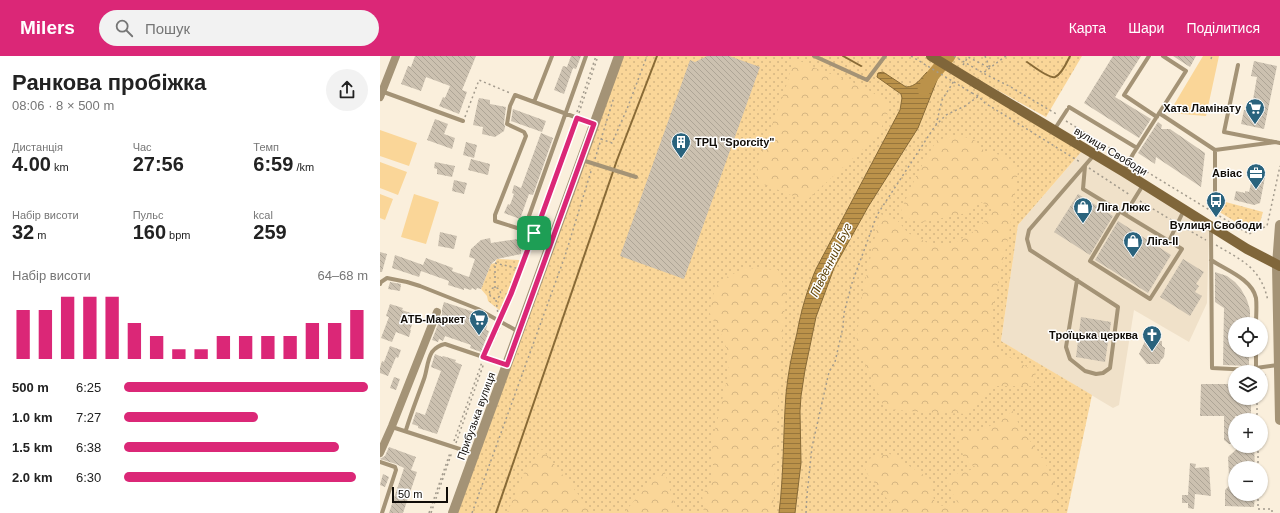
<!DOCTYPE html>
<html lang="uk">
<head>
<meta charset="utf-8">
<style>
	body { margin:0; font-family:Arial,sans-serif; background:#f2f2f2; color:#222; height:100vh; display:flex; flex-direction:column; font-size:15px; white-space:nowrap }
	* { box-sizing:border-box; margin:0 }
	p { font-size:13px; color:#767676 }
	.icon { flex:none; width:22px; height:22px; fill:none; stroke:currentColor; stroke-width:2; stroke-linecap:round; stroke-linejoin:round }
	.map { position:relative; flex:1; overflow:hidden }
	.side { display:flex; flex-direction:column; background:#fff; width:380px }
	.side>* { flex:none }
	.controls { position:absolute; left:848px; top:261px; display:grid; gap:8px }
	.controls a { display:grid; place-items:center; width:40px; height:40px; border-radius:50%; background:#fff; box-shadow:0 1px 3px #0004; font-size:20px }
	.scale { position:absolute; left:12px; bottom:10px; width:56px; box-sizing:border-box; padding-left:4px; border:2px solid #100c07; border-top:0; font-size:11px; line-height:14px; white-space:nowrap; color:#100c07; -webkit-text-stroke:3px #fff; paint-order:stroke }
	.pin { position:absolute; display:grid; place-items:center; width:34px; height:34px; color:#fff; margin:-17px; border-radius:8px; box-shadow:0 2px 6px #0006 }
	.round { display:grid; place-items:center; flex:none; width:42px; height:42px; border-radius:21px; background:#f2f2f2 }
	.summary { display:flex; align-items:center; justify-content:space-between; height:68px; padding:0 12px }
	h1 { font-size:22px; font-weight:700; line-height:30px }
	.metrics { display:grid; grid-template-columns:repeat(3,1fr); gap:6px; height:68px; padding:4px 12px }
	.metrics div { display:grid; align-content:center }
	.metrics b { font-size:20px; font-weight:700 }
	.metrics small { font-size:11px; font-weight:400 }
	.metrics p { font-size:11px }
	.chart { height:112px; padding:8px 12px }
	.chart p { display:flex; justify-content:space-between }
	.chart svg { width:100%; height:72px; margin-top:4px; stroke:#db2777; stroke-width:6 }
	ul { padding:0 12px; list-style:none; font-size:13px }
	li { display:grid; grid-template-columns:64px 48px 1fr; align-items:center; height:30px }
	li i { height:10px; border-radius:5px; background:#db2777 }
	header { display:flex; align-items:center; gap:24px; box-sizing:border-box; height:56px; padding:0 20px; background:#db2777; color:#fff }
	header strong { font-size:19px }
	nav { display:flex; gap:22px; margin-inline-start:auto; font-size:14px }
	.search { width:280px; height:36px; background:#f2f2f2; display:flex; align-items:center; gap:10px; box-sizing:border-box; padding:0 14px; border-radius:22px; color:#767676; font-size:15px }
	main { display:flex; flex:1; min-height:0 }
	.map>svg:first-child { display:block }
</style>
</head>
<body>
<header>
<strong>Milers</strong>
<div class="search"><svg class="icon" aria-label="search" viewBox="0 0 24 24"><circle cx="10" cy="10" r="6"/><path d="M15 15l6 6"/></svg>Пошук</div>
<nav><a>Карта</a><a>Шари</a><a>Поділитися</a></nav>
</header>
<main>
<section class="side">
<div class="summary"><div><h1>Ранкова пробіжка</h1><p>08:06 · 8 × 500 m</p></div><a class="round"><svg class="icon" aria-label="share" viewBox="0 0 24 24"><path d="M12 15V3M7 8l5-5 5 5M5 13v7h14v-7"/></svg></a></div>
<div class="metrics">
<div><p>Дистанція</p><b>4.00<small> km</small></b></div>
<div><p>Час</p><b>27:56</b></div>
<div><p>Темп</p><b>6:59<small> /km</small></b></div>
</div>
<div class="metrics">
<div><p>Набір висоти</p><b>32<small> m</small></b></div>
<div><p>Пульс</p><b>160<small> bpm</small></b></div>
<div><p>kcal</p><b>259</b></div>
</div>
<div class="chart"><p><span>Набір висоти</span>64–68 m</p>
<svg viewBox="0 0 160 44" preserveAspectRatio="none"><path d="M5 44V14M15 44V14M25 44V6M35 44V6M45 44V6M55 44V22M65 44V30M75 44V38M85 44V38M95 44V30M105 44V30M115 44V30M125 44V30M135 44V22M145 44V22M155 44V14"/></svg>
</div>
<ul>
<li><b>500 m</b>6:25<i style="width:100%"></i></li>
<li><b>1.0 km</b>7:27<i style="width:55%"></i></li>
<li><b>1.5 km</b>6:38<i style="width:88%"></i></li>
<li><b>2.0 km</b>6:30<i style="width:95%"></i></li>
</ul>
</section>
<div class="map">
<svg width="900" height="457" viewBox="0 0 900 457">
	<defs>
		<pattern id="grass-dots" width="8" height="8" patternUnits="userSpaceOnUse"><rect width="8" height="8" fill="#fad698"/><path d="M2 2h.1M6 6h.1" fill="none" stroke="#d5b682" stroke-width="1.8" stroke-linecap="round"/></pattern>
		<pattern id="forest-crowns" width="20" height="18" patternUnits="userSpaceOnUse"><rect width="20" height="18" fill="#fad698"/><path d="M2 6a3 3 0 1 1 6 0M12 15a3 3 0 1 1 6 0" fill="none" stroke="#d5b682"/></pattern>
		<pattern id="water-rules" width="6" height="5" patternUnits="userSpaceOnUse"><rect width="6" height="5" fill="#bb924a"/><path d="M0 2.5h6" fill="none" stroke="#97763c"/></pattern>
		<pattern id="building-back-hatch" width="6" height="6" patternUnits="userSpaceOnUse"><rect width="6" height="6" fill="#ccc1b0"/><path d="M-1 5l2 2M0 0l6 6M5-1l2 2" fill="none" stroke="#aea596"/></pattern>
	</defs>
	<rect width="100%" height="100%" fill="#faefdc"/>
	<path fill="#f0e1c9" d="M702,95L829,173L827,247L809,286L754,254L739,349L733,352L621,285L638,169Z"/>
	<path fill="url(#grass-dots)" d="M243,0H545L702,95L638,169L621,285L712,339L687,457H77Z
		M558,0H702L666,61L599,24Z
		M842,145L883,156L879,170L869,172H866L836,154Z
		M117,203L139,204L142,207L123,257L108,245L107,240L101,233L111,208L115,207Z"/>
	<path fill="url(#forest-crowns)" d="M414,2L435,12L482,30L509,47L507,61L500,74L493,84L426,145L376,125L379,104L405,34Z
		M579,79L596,85L605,96L621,99L638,115L629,178L612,255L611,291L656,316L653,330H613L588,358L542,356L505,353L476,288L482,240L500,158L517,164L528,177L552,189H571L594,175L610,160L612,152L601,146L587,157L542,166L526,162L521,154L538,116L557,84Z
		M365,212L398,214L406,236L400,307L393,457H324L322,439L331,427L333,410L332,385L339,358L348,318L349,299L341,278L330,258L331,244L339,225Z
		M633,355L641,373L663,402L672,421L679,445L674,457H511V448L485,415L491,401L510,398L550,423L555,449L566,450L578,447L565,424L578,417L598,412L585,406L576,376L602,375Z
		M162,393L213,457H127L144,417Z
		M283,410L297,457H244Z"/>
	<path fill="#fad698" d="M823,0H839L826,60L789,57Z
		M0,74L37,87L29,110L0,100Z
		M0,106L27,116L18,139L0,132Z
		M0,138L13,143L5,164L0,162Z
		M34,138L59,146L46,188L21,181Z"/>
	<path fill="url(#water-rules)" stroke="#886a36" d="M503,16L526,31C536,31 541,22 547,16L557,21V24L538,72L488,151L454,212L436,261L425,314L421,340L420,355L421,407L415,457H399C404,417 403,377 406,338C408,317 412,297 417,277C421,255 427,234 436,213L520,54L522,42L521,38L497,21L498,17Z"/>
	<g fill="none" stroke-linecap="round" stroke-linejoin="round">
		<path stroke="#886a36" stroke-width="2" d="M463,0L481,10
			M647,6C653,10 669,23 675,21C682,18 687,6 690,0
			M116,457L237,104L277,0"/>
		<path stroke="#bb924a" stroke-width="13" d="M544,34L553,19L569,0"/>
	</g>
	<path fill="url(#building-back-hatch)" d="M35,0H96L82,34L87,36L79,58L59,50L63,41L65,42L70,30L46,21L41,35L21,28L28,10L31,11Z
		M191,0H201L196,13L193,12L184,38L174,34L183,10L187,11Z
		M327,0H349L380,11L304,223L240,200L310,4L315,6Z
		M733,0H761L735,41L771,63L759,82L704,47Z
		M793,0H816L810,11Z
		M874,5L897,10L884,73L861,68L864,54L871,55L877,21L871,20Z
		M99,42L110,44V48L126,51L124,67L125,71L124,75L115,81L102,78L103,71L93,69L98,45Z
		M133,53L166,65L162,76L131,65Z
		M55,63L68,68L64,78L75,82L72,93L47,84Z
		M778,66L782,69L781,73H790L825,97L821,131L776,101L775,108L758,97Z
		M161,77L173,82L153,139L149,138L140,163L124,157L128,148L130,149L134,138L132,137L134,129L141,132Z
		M86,86L97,89L94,102L83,99Z
		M91,103L110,108L108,119L88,114Z
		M55,106L75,110L72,121L57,118V113L54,112Z
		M873,118L885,121L880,147L874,149L854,144L856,135L865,137V135L869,136Z
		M74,124L87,127L84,138L72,135Z
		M698,138L733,160L710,199L674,176Z
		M738,165L791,199L768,237L715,204Z
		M60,176L77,180L74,193L58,190Z
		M110,182L111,187L144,182L145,189H144V191L141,192V198L117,203L111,208L101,233L97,232L96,234L92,232L91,234L84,232V234L68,229L69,225L41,215L39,221L12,212L15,199L43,209L46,202L73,212L72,215L89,221L95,203L89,201L91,193L101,184Z
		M0,196L7,198L2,216H0Z
		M803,203L824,216L816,228L819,230L815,236L822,240L810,260L780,241Z
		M835,216L847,220L855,226L861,233L867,244L870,254V268H855V294H869V310L843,309L844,252L835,246Z
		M10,226L21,228L20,235L8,233Z
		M64,246L100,258L104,263L107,270L106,274L109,275L101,296L90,292L91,289L65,280L63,285L59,283L58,286L52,284L62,258V253Z
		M10,248L23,252L22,254L36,259L30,274H31L29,281L16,276L12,286L1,282L9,261L6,260Z
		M701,261L731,266L725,306L696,301Z
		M766,283L782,285V290L785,292L784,301L781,304L779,308H767L759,298Z
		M10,290L21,294L18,302L16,301L8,320L0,317V312L2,305L4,306Z
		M55,298L62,301L63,300L76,304L75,306L82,309L57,378L38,372V370L32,368L36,356L45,359L61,315L51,311Z
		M14,321L20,323L16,334L10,332Z
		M821,328H855V342H871V360H855V388H849L844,384V360H820Z
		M860,390H874L875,412H855V424L849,420L848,401Z
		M9,391L36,401L31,414L37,416L23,457H9L24,412L16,408L0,403L5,400Z
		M810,407L816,408L815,412L829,411L831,440L815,438L814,453L808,452V447H802V439H808Z
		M3,418L9,421L5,431L0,429Z
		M855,424V438H875L874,451L845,450V434Z"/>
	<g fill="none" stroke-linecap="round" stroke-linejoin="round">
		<path stroke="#a39b8d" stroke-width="1.5" stroke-dasharray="2 3" stroke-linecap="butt" d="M605,0L610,12
			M626,0L603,17L629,30L678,59
			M831,3L832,0
			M583,9L588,1L610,12
			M592,37L598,40L605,47L700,106
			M197,56L216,0
			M199,57L218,0
			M85,61L99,24L130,37
			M686,65L746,102
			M556,69L562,44L574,25
			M221,83L232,87L247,53L267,0
			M215,103L234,41
			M754,108L869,178L887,170L900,110
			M709,112L750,139
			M760,145L793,165
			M803,171L826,184
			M157,172L195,66
			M156,173L193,67
			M836,189C863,205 881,212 888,245
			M109.5 237a5.5 5.5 0 1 1 11 0a5.5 5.5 0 1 1-11 0Z
			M115,232V207L140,213
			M116,244L118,258
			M122,260L152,182
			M123,262L153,183
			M108,296L120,271
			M105,297L118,269
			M881,324L887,316
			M877,342V364
			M74,385L102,306
			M76,387L104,307
			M878,390V412
			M878,438V453H892V457
			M49,457L70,397
			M51,457L72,396
			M92,457L185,200L212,112
			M426,457L427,439L432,391L449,316L455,306L463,271L464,257L472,227L497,159L555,70L566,59L585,50L600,39"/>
		<path stroke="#a49376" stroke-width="4" d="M172,0L154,46L214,68
			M434,0L487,24L505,0
			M769,0L744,39L777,61
			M858,9L844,76L900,87
			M1,35L83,65
			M154,46L135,39L130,50L127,68L144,76L146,80L115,159V165L172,183
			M689,51L757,92
			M779,57L835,94L896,86
			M674,74L687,54
			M202,104L256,121
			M705,110L703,133L802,193L770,243L710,205L740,155
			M744,115L753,98L806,15L783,0
			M835,145V94
			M745,158L763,129
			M831,171L832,312L872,314L876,312
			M144,174L206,0
			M789,185L804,154
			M831,204C846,214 872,223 876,242C877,250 876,260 876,268
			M697,224L686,291L690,303L705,315L716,318L723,317L730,312L738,251L650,194L647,183L649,174L714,99
			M0,228L1,226L7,222L27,226L40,230L98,253L139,276
			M876,294V312L898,309
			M12,371L95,398
			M26,374C31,357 38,340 44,323C47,315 47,304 52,296C56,291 59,289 65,288L127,309
			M0,406L15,411L16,414L2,457"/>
		<path stroke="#a49376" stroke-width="8" d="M0,41L16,0
			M0,397L12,370L57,256"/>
		<path stroke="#a49376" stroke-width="10" d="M900,169L897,209L900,364
			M73,457L239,0"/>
		<path stroke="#80663a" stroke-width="10" d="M597,28L744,116L867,193L900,210"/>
		<path stroke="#a39b8d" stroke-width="1.5" stroke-dasharray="2 3" stroke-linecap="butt" d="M531,0L592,37
			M574,0L603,17"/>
		<path stroke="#80663a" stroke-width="10" d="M551,0L597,28"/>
	</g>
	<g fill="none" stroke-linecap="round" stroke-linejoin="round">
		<g stroke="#fff" stroke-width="8">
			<path id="route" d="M197,62L214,68L127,309L103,301L131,238L154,177L155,178Z"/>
		</g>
		<use href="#route" stroke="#db2777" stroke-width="5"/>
	</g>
	<defs>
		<g id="supermarket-pin" transform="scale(1)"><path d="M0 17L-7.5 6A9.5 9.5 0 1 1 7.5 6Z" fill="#2a637d" stroke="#fff"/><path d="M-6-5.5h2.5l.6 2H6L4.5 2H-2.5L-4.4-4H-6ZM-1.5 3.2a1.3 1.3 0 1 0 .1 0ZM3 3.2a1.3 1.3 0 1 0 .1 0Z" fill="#fff"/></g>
		<g id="building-pin" transform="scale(1)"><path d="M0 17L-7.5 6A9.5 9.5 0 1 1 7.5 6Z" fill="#2a637d" stroke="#fff"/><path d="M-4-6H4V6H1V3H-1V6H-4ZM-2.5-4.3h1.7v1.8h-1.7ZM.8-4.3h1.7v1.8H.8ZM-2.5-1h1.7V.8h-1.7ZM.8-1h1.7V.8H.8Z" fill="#fff"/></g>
		<g id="office-pin" transform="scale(1)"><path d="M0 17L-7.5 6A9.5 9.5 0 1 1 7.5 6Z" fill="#2a637d" stroke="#fff"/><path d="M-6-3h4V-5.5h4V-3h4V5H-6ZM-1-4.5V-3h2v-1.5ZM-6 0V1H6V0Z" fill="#fff"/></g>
		<g id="bus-pin" transform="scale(1)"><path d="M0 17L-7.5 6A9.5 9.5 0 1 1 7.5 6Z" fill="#2a637d" stroke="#fff"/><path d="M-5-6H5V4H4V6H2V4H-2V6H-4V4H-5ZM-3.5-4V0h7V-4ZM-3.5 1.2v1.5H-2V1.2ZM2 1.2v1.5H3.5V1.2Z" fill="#fff"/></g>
		<g id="shop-pin" transform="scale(1)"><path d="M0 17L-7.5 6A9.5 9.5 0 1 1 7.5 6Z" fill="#2a637d" stroke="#fff"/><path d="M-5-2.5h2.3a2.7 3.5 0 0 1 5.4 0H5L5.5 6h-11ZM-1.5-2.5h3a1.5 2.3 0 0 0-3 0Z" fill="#fff"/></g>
		<g id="church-pin" transform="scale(1)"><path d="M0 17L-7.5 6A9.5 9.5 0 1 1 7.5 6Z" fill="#2a637d" stroke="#fff"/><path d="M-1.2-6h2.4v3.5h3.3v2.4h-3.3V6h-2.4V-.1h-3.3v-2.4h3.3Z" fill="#fff"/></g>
	</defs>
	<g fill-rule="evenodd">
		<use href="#supermarket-pin" x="875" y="52"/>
		<use href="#building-pin" x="301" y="86"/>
		<use href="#office-pin" x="876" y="117"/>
		<use href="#bus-pin" x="836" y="145"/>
		<use href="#shop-pin" x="703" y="151"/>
		<use href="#shop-pin" x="753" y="185"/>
		<use href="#supermarket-pin" x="99" y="263"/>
		<use href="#church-pin" x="772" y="279"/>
	</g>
	<g text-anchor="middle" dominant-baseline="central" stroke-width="3" stroke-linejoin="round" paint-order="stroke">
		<g font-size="11" font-weight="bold" fill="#100c07" stroke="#fff" text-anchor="end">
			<text x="861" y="52">Хата Ламінату</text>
			<text x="315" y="86" text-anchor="start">ТРЦ "Sporcity"</text>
			<text x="862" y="117">Авіас</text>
			<text x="717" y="151" text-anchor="start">Ліга Люкс</text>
			<text x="836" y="169" text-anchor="middle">Вулиця Свободи</text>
			<text x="767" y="185" text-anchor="start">Ліга-II</text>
			<text x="85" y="263">АТБ-Маркет</text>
			<text x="758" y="279">Троїцька церква</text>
		</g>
		<g font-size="11" fill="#100c07" stroke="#fff">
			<text transform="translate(731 95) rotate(31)">вулиця Свободи</text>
			<text transform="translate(96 360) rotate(-70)">Прибузька вулиця</text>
		</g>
		<g font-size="12" font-style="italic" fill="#5d4105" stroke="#fff">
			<text transform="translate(451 204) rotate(-64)">Південний Буг</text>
		</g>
	</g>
</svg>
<div class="controls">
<a><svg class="icon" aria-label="locate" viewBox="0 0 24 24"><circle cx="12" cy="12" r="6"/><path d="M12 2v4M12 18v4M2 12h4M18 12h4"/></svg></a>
<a><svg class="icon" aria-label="layers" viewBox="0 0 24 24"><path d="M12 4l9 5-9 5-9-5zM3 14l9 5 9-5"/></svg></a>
<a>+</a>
<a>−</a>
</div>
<div class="scale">50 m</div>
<div class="pin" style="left:154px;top:177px;background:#1e9e55"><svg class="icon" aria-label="arrive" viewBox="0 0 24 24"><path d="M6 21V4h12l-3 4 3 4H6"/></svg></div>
</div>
</main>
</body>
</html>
